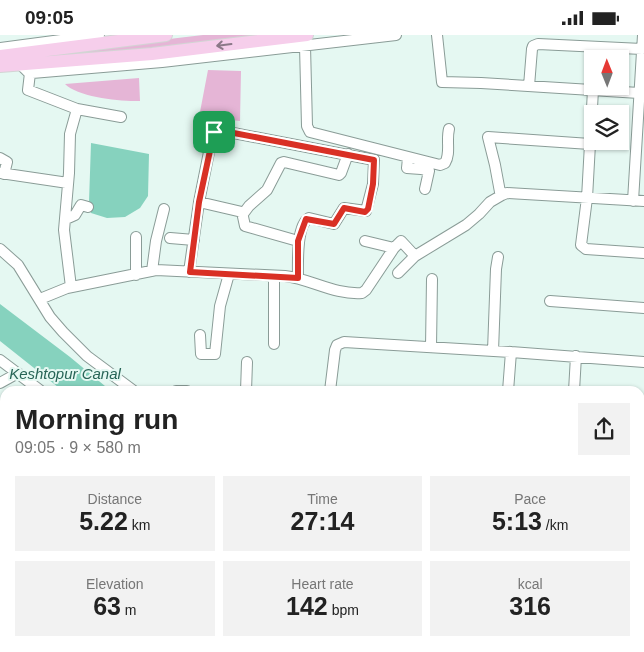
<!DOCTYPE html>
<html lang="en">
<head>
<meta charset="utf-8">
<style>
	body { margin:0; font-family:Helvetica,sans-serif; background:#f2f2f2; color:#222; height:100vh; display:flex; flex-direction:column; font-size:19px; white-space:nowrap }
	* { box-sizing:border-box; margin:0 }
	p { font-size:16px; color:#767676 }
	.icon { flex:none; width:28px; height:28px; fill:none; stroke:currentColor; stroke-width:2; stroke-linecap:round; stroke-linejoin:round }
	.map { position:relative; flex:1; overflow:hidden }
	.side { position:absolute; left:0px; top:351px; width:645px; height:266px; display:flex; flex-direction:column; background:#fff; border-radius:15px 15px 0 0; box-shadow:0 1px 4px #0004 }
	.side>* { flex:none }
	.needle { width:32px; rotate:359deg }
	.buttons { position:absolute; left:584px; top:15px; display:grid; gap:10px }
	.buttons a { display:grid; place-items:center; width:45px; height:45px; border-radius:0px; background:#fff; box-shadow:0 1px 4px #0004; font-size:25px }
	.pin { position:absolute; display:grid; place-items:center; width:42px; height:42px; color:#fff; margin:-21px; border-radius:10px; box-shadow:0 2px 8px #0006 }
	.round { display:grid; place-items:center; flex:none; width:52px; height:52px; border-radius:0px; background:#f2f2f2 }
	.summary { display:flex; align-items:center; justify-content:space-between; height:85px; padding:0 15px }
	h1 { font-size:28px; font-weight:700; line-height:38px }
	.metrics { display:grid; grid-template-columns:repeat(3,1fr); gap:8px; height:85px; padding:5px 15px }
	.metrics div { display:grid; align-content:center; border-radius:0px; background:#f2f2f2; text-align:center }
	.metrics b { font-size:25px; font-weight:700 }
	.metrics small { font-size:14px; font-weight:400 }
	.metrics p { font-size:14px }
	.status { display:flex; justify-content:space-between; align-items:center; height:35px; padding:0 25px; background:#fff; direction:ltr }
	.status svg { height:14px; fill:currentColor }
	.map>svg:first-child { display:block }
</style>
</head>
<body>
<div class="status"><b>09:05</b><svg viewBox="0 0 49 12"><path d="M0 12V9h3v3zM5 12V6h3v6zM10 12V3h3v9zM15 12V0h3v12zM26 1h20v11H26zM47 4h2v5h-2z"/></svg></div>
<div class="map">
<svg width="644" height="617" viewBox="0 0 644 617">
	<rect width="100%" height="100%" fill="#e5f8f2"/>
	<path fill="#e5b5d6" d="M203,0H274L117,17L0,24Z
		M208,35L241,36L240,86L222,84L200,77Z
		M139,43L140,66C121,67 78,62 65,49Z
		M640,468H644V512H640Z"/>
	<path fill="#86d2be" d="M91,108L149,119L148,161L140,173L125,182L107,183L91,178L89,167Z
		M0,269L70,322L111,356H63L0,306Z
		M338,613H385L390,617H342Z"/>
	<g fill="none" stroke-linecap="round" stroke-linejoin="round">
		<g stroke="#8a9c97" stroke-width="12">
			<path id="minor" d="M437,0L442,47L481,48L639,58
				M305,11L307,91L310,97L440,130L445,128C451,118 446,106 449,94
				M0,13L99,0
				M21,30L28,37L32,38L162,27L396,0
				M30,38L28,55L77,74L70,99L69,138L64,195L71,252
				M529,51L532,14L533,11L538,9L642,14
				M593,55L587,163L581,210L586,214L644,218
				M77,74L121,82
				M590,109L488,102L495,130L500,157L502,160L507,158L644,166
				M0,123L7,127L4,139
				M408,123L407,133L421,134L429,136L425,154
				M0,138L68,148
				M633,166L643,0
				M199,167L242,177L245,191L298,206
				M243,179L249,171L267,155L281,128L284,127L339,140L341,138L348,119
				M66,184L75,180L81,170L88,172
				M170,203L194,205
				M365,206L394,213
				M0,214L18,230L50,282L63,297L87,321L134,356
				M152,236L156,206L164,174
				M189,237L199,167L213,97L218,95L374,125L373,149L366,176L344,173L334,189L309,183C296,190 298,229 298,243
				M398,238L415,221L466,190L479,179L490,167L502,160
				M136,240V202
				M274,241V309
				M40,264L67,253L156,235L285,241C311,244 334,260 362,258L366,255L394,213L401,206L415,221
				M550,266L644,273
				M200,300L201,319H215L220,271L229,239
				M431,312L432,244
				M493,316L496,234L498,222
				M0,325L41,356
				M0,348L18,338
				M176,356H187
				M246,356L247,327
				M330,356L335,315L337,310L344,307L511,317L644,327
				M508,356L511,317
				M574,356L576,321
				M640,400L644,401
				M640,466H644
				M640,518H644
				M0,552L5,551
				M640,567L644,568
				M42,612L43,617
				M238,612L241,617
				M298,612L302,617
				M398,612L403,617
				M432,612L436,616L481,612
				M576,612L622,615L625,617
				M490,617V612
				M557,617V612"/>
		</g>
		<g stroke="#d3d4d4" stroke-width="14">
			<path id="major" d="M0,21L166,0
				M0,31L152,19L307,0"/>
		</g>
		<use href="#minor" stroke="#fff" stroke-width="10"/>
		<use href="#major" stroke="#f6ceeb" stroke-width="12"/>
	</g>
	<defs><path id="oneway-shaft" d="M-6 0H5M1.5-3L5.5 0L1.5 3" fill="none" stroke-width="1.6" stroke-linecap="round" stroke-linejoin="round" transform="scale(1.25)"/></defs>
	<use stroke="#8b7888" href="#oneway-shaft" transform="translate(224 10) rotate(173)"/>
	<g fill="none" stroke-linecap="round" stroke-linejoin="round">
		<g stroke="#fff" stroke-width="10">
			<path id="route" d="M218,95L374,125L373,149L368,174L365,177L344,173L334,189L306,184L298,206V243L190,237L199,167L214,97Z"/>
		</g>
		<use href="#route" stroke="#d93025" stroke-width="6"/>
	</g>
	<g text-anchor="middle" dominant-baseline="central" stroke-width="4" stroke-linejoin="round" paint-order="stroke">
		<g font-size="15" font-style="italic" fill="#276456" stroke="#e5f8f2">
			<text x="65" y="338">Keshtopur Canal</text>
		</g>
	</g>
</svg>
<div class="buttons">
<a><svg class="needle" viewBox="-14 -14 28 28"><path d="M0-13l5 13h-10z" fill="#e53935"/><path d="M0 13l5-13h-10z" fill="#767676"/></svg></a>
<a><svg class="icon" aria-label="layers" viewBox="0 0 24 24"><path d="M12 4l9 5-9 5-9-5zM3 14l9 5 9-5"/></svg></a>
</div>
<div class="pin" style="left:214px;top:97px;background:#1e9e55"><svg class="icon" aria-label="arrive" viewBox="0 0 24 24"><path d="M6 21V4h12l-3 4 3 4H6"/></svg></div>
<section class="side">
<div class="summary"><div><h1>Morning run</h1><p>09:05 · 9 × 580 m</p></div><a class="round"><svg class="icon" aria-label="share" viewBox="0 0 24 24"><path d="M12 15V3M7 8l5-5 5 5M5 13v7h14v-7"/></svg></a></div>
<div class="metrics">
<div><p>Distance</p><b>5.22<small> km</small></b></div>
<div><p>Time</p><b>27:14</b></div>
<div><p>Pace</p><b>5:13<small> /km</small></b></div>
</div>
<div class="metrics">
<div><p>Elevation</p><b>63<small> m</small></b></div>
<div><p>Heart rate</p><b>142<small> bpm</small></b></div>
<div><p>kcal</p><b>316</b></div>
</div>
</section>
</div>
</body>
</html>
